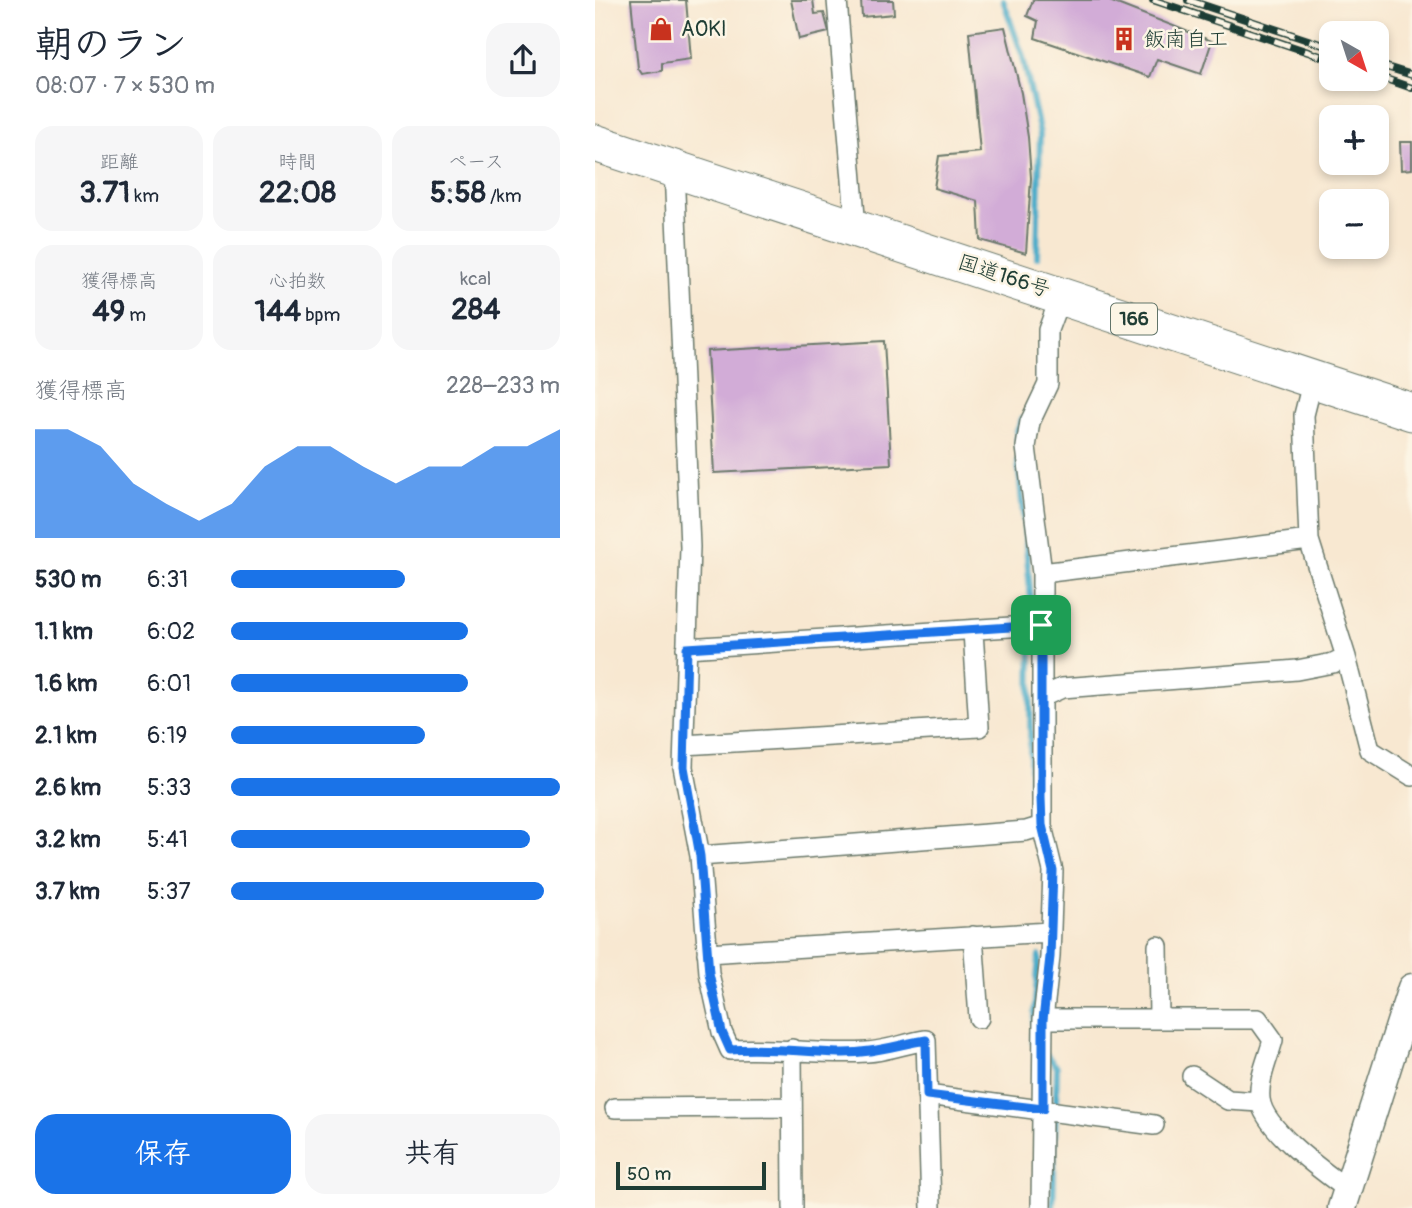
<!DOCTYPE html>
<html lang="ja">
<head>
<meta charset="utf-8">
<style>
	body { margin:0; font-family:Pangolin,"Klee One",sans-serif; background:#f6f6f7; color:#1f2937; height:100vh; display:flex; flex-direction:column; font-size:26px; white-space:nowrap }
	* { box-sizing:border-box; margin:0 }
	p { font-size:23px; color:#747a83 }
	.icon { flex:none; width:38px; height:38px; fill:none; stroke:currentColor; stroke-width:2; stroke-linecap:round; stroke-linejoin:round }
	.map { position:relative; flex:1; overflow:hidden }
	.sheet { display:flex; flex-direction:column; background:#fff; width:595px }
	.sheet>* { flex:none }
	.needle { width:46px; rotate:141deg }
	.buttons { position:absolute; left:724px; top:21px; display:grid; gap:14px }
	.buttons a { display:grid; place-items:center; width:70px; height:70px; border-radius:14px; background:#fff; box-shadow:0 4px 10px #0003; font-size:35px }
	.scale { position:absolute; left:21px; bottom:18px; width:150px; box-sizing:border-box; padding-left:7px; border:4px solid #1f3d34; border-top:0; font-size:19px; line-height:24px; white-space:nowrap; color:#1f3d34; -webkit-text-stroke:5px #fcf5e5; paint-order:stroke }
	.pin { position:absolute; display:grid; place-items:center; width:60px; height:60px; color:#fff; margin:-30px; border-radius:14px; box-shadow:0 4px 10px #0006 }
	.round { display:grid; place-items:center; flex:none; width:74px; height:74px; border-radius:21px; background:#f6f6f7 }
	.overview { display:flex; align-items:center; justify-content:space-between; height:119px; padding:0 35px }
	h1 { font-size:38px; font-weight:700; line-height:52px }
	.figures { display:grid; grid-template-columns:repeat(3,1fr); gap:10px; height:119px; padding:7px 35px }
	.figures div { display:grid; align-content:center; border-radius:18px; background:#f6f6f7; text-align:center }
	.figures b { font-size:30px; font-weight:700 }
	.figures small { font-size:19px; font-weight:400 }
	.figures p { font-size:19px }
	.chart { height:196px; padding:14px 35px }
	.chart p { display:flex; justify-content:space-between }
	.chart svg { width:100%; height:126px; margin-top:7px; fill:#1a73e8; opacity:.7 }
	.cta { display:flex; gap:14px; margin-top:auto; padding:14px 35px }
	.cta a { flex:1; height:80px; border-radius:21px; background:#1a73e8; color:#fff; font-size:28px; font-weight:700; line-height:80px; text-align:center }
	.cta a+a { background:#f6f6f7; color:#1f2937 }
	ul { padding:0 35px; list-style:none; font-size:23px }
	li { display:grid; grid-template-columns:112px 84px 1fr; align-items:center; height:52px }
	li i { height:18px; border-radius:9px; background:#1a73e8 }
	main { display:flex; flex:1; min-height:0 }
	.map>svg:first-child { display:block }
</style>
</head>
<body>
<main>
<section class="sheet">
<div class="overview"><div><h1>朝のラン</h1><p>08:07 · 7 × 530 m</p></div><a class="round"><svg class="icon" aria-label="share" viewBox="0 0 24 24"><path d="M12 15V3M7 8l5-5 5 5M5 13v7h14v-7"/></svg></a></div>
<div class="figures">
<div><p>距離</p><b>3.71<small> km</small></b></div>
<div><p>時間</p><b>22:08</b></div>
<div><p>ペース</p><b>5:58<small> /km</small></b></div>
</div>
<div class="figures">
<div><p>獲得標高</p><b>49<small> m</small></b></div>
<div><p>心拍数</p><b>144<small> bpm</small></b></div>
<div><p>kcal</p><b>284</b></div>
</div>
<div class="chart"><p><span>獲得標高</span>228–233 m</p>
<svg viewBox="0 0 160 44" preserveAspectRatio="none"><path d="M0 44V6L10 6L20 12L30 25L40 32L50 38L60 32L70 19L80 12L90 12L100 19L110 25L120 19L130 19L140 12L150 12L160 6V44z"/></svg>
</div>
<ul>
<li><b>530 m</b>6:31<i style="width:53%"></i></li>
<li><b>1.1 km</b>6:02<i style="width:72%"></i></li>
<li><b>1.6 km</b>6:01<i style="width:72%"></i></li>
<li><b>2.1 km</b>6:19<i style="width:59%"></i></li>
<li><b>2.6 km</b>5:33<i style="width:100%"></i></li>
<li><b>3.2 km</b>5:41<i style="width:91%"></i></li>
<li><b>3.7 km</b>5:37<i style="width:95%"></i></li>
</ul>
<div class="cta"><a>保存</a><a>共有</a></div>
</section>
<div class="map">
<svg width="817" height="1208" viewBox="0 0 817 1208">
	<rect width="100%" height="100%" fill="#fcf5e5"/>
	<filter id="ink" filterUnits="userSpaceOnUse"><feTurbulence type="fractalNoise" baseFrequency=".0143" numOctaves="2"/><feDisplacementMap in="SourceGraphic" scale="14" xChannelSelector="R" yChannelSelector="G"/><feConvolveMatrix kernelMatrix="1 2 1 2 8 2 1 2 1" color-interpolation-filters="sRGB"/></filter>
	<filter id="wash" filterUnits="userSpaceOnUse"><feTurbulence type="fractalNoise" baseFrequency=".00686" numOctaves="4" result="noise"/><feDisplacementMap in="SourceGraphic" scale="28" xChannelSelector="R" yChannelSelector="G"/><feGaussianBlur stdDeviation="1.57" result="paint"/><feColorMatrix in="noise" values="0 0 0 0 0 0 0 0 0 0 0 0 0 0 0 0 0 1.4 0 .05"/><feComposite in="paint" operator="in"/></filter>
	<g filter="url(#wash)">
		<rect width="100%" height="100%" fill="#f8e8d1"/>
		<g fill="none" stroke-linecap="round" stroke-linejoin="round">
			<path stroke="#49acc9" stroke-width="6" d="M408,0L428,57L445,134L442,257
				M422,449V431L427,419
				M423,459L436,600L435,788
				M442,1046L437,1041L444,956
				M452,1056L462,1067L458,1208"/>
		</g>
		<g id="blocks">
			<path fill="#d2acd7" d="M36,0H91L96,59L67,63V71L47,74L43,68Z
				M196,0H218L220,14L229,13L234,32L204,39Z
				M266,0H298L299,14L267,17Z
				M438,0H512L617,41L606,74L562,59L555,77L440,38L443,21L432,16Z
				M410,27L426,93L433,137L436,178L431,253L385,240L383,201L339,188L344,156L385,152L374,32Z
				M805,142H817V169L806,170Z
				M289,341L296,464L119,473L112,351Z"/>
		</g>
	</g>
	<g filter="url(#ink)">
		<use href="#blocks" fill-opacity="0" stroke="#6b796b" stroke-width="2"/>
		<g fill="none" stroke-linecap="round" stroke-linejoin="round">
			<g stroke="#6b796b" stroke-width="22">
				<path id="street" d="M242,0L261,228
					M79,169L95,547L88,767L105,856L114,973L127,1032L135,1050C181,1047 226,1055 272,1052C292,1051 311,1043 331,1040L336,1208
					M718,379L709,415L714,540L751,657L775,750L817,776
					M447,573L714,540
					M91,648L446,625
					M447,697L467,688L702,670L738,663L751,657
					M89,745L384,727L378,631
					M105,856L431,831L447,826
					M378,936L384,1018
					M563,946L564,1019
					M112,953L454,932
					M448,1019L455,957L458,871L447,826V573L431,447L435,422L453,384V330L466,295
					M197,1049L198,1208
					M597,1076L633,1100L665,1102
					M332,1095L559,1125
					M20,1108L197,1107
					M446,1208L448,1019H663L678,1040C673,1059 663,1079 665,1099C668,1129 729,1172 752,1189"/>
			</g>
			<g stroke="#6b796b" stroke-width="31">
				<path id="secondary" d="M747,1208L817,988"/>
			</g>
			<g stroke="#6b796b" stroke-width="39">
				<path id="highway" d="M0,143L817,412"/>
			</g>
			<use href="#street" stroke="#fff" stroke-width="19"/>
			<use href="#secondary" stroke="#fff" stroke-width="28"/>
			<use href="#highway" stroke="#fff" stroke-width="37"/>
			<g stroke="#1f3d34" stroke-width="8">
				<path id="rail" d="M558,0L737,60
					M593,0L737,48
					M782,64L817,75
					M782,76L817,88"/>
			</g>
			<use href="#rail" stroke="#fcf5e5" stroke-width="5" stroke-dasharray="16" stroke-linecap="butt"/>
		</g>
	</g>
	<g fill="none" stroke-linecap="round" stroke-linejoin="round" filter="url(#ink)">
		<g stroke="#fff" stroke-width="14">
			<path id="route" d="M446,625V798L447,825L458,871L455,957L448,1020V1109L332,1095L331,1040C301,1045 275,1054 244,1053C207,1052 173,1047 135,1050L127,1032L114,973L105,856L89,767L92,648Z"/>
		</g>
		<use href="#route" stroke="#1a73e8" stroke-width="9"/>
	</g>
	<defs>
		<g id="shop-bare" transform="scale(1.89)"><path d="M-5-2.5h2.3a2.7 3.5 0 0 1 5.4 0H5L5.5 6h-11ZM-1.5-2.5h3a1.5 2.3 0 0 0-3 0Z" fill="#c8321e" stroke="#fcf5e5" stroke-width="2.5" paint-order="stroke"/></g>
		<g id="building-bare" transform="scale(1.89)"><path d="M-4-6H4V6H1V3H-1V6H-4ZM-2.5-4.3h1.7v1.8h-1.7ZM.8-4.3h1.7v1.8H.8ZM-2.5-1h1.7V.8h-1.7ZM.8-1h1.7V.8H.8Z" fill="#c8321e" stroke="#fcf5e5" stroke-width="2.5" paint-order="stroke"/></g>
	</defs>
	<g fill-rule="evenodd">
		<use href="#shop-bare" x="66" y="29"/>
		<use href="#building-bare" x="529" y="39"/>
	</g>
	<g text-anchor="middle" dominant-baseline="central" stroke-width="5" stroke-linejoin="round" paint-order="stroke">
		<rect fill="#fcf5e5" stroke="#617469" stroke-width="2" x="516" y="303.5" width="46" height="31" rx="5"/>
		<g font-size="19" font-weight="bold" fill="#1f3d34">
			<text x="539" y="319">166</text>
		</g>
		<g font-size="21" fill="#1f3d34" stroke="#fcf5e5" text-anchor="start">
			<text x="86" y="29">AOKI</text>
			<text x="549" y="39">飯南自工</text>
		</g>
		<g font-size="21" fill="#1f3d34" stroke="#fcf5e5">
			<text transform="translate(409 276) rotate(18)">国道166号</text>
		</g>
	</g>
</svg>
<div class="buttons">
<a><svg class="needle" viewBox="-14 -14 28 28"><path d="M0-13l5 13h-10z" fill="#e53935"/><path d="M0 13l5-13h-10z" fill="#747a83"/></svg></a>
<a>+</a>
<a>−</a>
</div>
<div class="scale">50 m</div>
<div class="pin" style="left:446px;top:625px;background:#1e9e55"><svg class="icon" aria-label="arrive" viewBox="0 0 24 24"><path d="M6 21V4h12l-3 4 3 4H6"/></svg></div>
</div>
</main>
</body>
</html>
